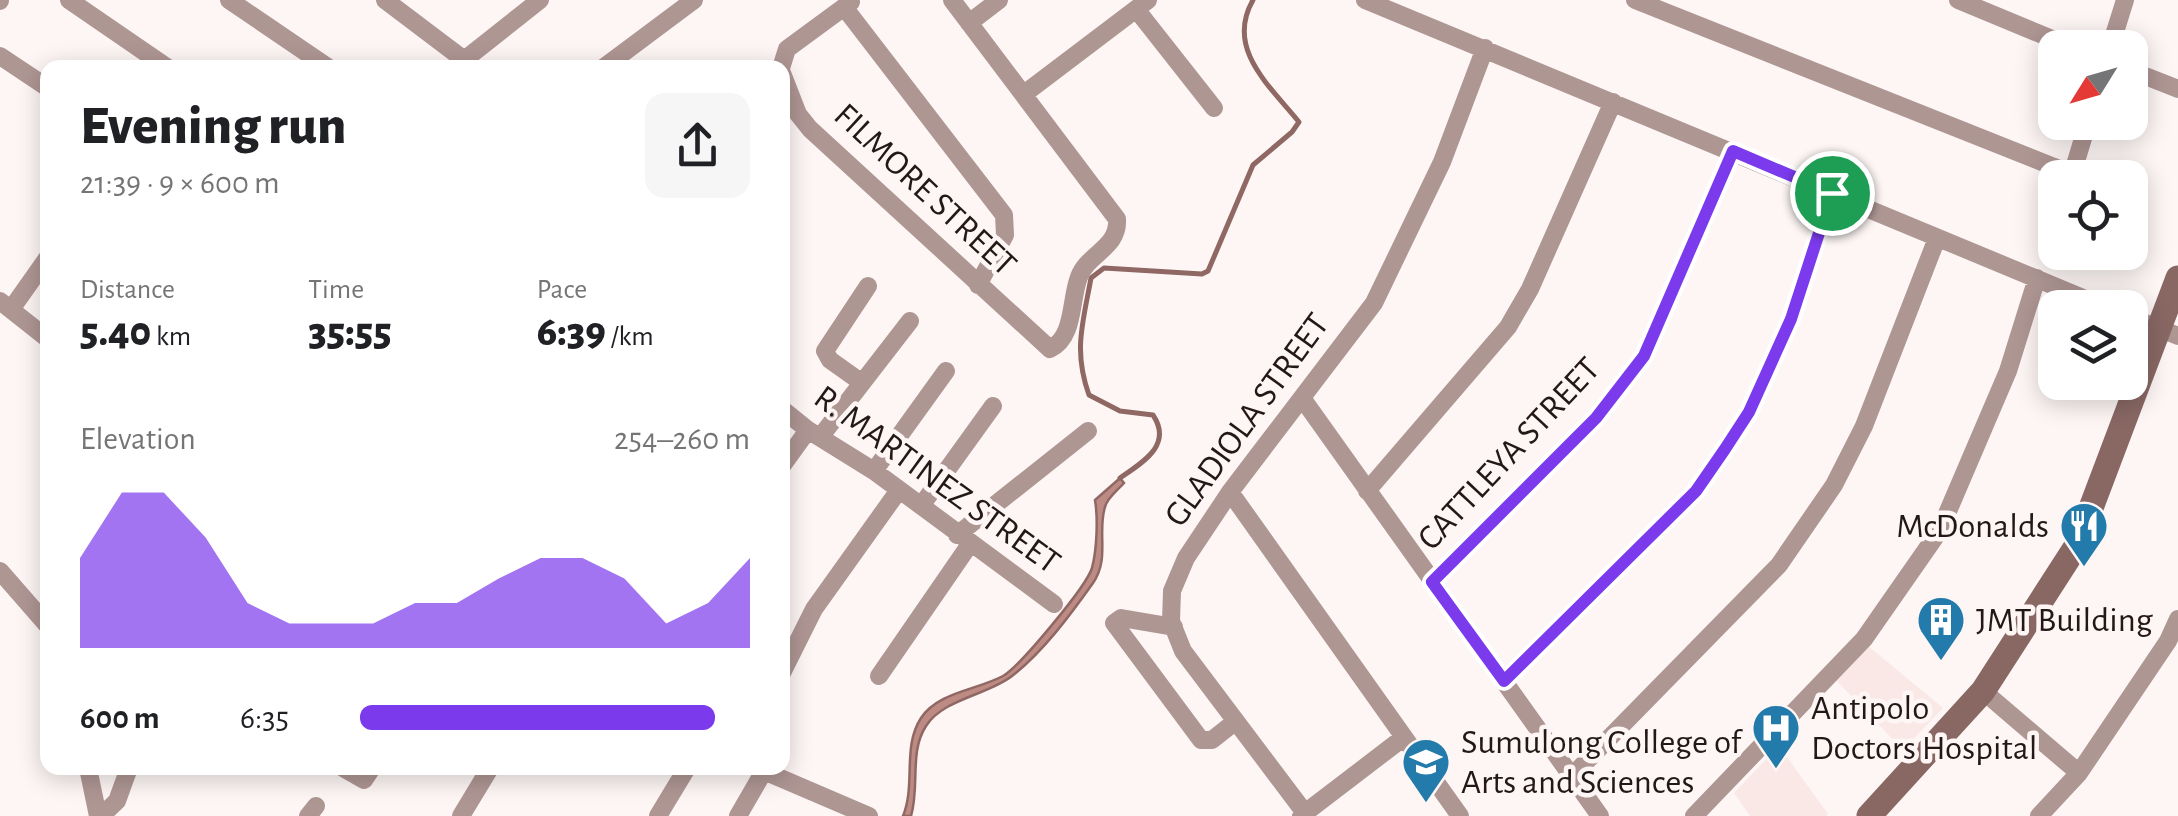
<!DOCTYPE html>
<html lang="en">
<head>
<meta charset="utf-8">
<style>
	body { margin:0; font-family:"Alegreya Sans",sans-serif; background:#f6f6f6; color:#202124; height:100vh; display:flex; flex-direction:column; font-size:38px; white-space:nowrap }
	* { box-sizing:border-box; margin:0 }
	p { font-size:32px; color:#757577 }
	.icon { flex:none; width:55px; height:55px; fill:none; stroke:currentColor; stroke-width:2; stroke-linecap:round; stroke-linejoin:round }
	.map { position:relative; flex:1; overflow:hidden }
	.sheet { position:absolute; left:40px; top:60px; width:750px; height:715px; display:flex; flex-direction:column; background:#fff; border-radius:20px; box-shadow:0 5px 25px #0003 }
	.sheet>* { flex:none }
	.needle { width:65px; rotate:233deg }
	.fabs { position:absolute; left:2038px; top:30px; display:grid; gap:20px }
	.fabs a { display:grid; place-items:center; width:110px; height:110px; border-radius:20px; background:#fff; box-shadow:0 5px 25px #0003; font-size:50px }
	.pin { position:absolute; display:grid; place-items:center; width:85px; height:85px; color:#fff; margin:-42px; border:5px solid #fff; border-radius:50%; box-shadow:0 2px 10px #0007 }
	.round { display:grid; place-items:center; flex:none; width:105px; height:105px; border-radius:20px; background:#f6f6f6 }
	.summary { display:flex; align-items:center; justify-content:space-between; height:170px; padding:0 40px }
	h1 { font-size:55px; font-weight:800; line-height:75px }
	.figures { display:grid; grid-template-columns:repeat(3,1fr); gap:15px; height:170px; padding:10px 40px }
	.figures div { display:grid; align-content:center }
	.figures b { font-size:42px; font-weight:800 }
	.figures small { font-size:28px; font-weight:400 }
	.figures p { font-size:28px }
	.chart { height:280px; padding:20px 40px }
	.chart p { display:flex; justify-content:space-between }
	.chart svg { width:100%; height:180px; margin-top:10px; fill:#7c3aed; opacity:.7 }
	ul { padding:0 40px; list-style:none; font-size:32px }
	li { display:grid; grid-template-columns:160px 120px 1fr; align-items:center; height:75px }
	li i { height:25px; border-radius:12px; background:#7c3aed }
	.map>svg:first-child { display:block }
</style>
</head>
<body>
<div class="map">
<svg width="2178" height="816" viewBox="0 0 2178 816">
	<rect width="100%" height="100%" fill="#fdf6f5"/>
	<path fill="#f9e8e5" d="M1868,646L1943,708L1903,750L1835,679Z
		M1779,746L1828,814L1826,816H1750L1734,793Z"/>
	<path fill="#be8b84" stroke="#906863" stroke-width="2.5" d="M1120,478L1124,483C1118,490 1107,498 1105,507C1097,532 1110,559 1093,583C1071,614 1043,652 1012,676C988,695 943,699 926,726C909,752 920,786 911,816H903C916,784 902,747 921,718C938,692 977,690 1003,676C1020,666 1086,587 1092,568C1097,549 1098,518 1095,500Z"/>
	<g fill="none" stroke-linecap="round" stroke-linejoin="round">
		<path stroke="#906863" stroke-width="5" d="M1120,478C1143,462 1173,445 1153,415L1120,411L1089,395C1073,350 1083,323 1091,278L1104,268L1202,274L1208,271L1253,165L1292,132L1299,122C1270,86 1225,49 1253,0"/>
		<path stroke="#ae9693" stroke-width="18" d="M69,0L168,68
			M229,0L329,68
			M385,0L463,59
			M1365,0L2107,308
			M1635,0L2072,174
			M1958,0L2074,48
			M0,1V0
			M844,7L1004,215L1005,235L978,285
			M1136,9L1214,108
			M969,23L999,0
			M2110,48L2125,0
			M0,56L48,88
			M454,68L540,0
			M603,68L694,0
			M781,68L787,49L851,2
			M2130,70L2178,89
			M782,73L798,114L810,129L1050,349C1075,337 1070,300 1079,277C1088,253 1119,248 1117,219L952,0
			M1024,94L1148,0
			M2071,178L2088,122
			M0,301L48,339
			M12,308L48,257
			M2130,317L2178,336
			M861,382L830,360L825,351L868,286
			M1302,398L1600,816
			M782,409L808,430L874,471L1054,604
			M821,436L910,321
			M782,466L808,430
			M874,471L946,371
			M1367,491L1508,327L1530,289L1613,102
			M1230,492L1460,816
			M921,506L993,406
			M957,535L1088,431
			M0,571L48,626
			M1432,582L1596,418L1644,356L1733,151
			M1174,627L1121,618L1114,623L1201,740H1212L1236,721
			M782,673L814,609L899,490
			M879,676L970,544
			M1503,681L1696,491L1725,449L1749,412L1791,319L1833,193
			M1983,691L2079,773
			M88,768L98,816
			M343,768L364,780L372,768
			M757,768L869,816
			M1572,776L1779,565L1834,485L1864,426L1937,238
			M1305,813L1183,651L1171,621L1172,591L1186,558L1230,492L1374,303L1442,162L1485,48
			M101,816L117,801L129,768
			M308,816L316,806
			M461,816L490,768
			M658,816L687,768
			M738,816L764,771
			M1301,816L1403,738
			M1694,816L1864,639L1940,530L2008,371L2037,278
			M2039,816L2079,773L2168,641L2178,619"/>
		<path stroke="#896864" stroke-width="25" d="M1869,816L1983,691L2077,545L2178,278"/>
	</g>
	<g fill="none" stroke-linecap="round" stroke-linejoin="round">
		<g stroke="#fff" stroke-width="20">
			<path id="route" d="M1733,151L1832,193L1791,319L1749,412L1725,449L1696,491L1504,681L1432,582L1596,418L1644,356Z"/>
		</g>
		<use href="#route" stroke="#7c3aed" stroke-width="12"/>
	</g>
	<defs>
		<g id="restaurant-pin" transform="scale(2.5)"><path d="M0 17L-7.5 6A9.5 9.5 0 1 1 7.5 6Z" fill="#227baa" stroke="#fdf6f5"/><path d="M-5-6h1v4h1v-4h1v4h1v-4h1v5L-1.5 .5V6h-2V.5L-5-1ZM5-6V6H3V1.5H1.5Q1.5-4 5-6Z" fill="#fff"/></g>
		<g id="building-pin" transform="scale(2.5)"><path d="M0 17L-7.5 6A9.5 9.5 0 1 1 7.5 6Z" fill="#227baa" stroke="#fdf6f5"/><path d="M-4-6H4V6H1V3H-1V6H-4ZM-2.5-4.3h1.7v1.8h-1.7ZM.8-4.3h1.7v1.8H.8ZM-2.5-1h1.7V.8h-1.7ZM.8-1h1.7V.8H.8Z" fill="#fff"/></g>
		<g id="hospital-pin" transform="scale(2.5)"><path d="M0 17L-7.5 6A9.5 9.5 0 1 1 7.5 6Z" fill="#227baa" stroke="#fdf6f5"/><path d="M-5-5h3v3.5h4V-5h3V5h-3V1.5h-4V5h-3Z" fill="#fff"/></g>
		<g id="university-pin" transform="scale(2.5)"><path d="M0 17L-7.5 6A9.5 9.5 0 1 1 7.5 6Z" fill="#227baa" stroke="#fdf6f5"/><path d="M0-5L7-2L0 1L-7-2ZM-4 1L0 2.5L4 1V4Q0 6-4 4Z" fill="#fff"/></g>
	</defs>
	<g fill-rule="evenodd">
		<use href="#restaurant-pin" x="2084" y="526"/>
		<use href="#building-pin" x="1941" y="620"/>
		<use href="#hospital-pin" x="1776" y="728"/>
		<use href="#university-pin" x="1426" y="762"/>
	</g>
	<g text-anchor="middle" dominant-baseline="central" stroke-width="9" stroke-linejoin="round" paint-order="stroke">
		<g font-size="35" fill="#241816" stroke="#fdf6f5">
			<text transform="translate(925 190) rotate(43)">FILMORE STREET</text>
			<text transform="translate(1247 420) rotate(-54)">GLADIOLA STREET</text>
			<text transform="translate(1509 454) rotate(-47)">CATTLEYA STREET</text>
			<text transform="translate(937 480) rotate(36)">R. MARTINEZ STREET</text>
		</g>
		<g font-size="35" fill="#241816" stroke="#fdf6f5" text-anchor="start">
			<text x="2049" y="526" text-anchor="end">McDonalds</text>
			<text x="1976" y="620">JMT Building</text>
			<text x="1811" y="708">Antipolo<tspan x="1811" dy="40">Doctors Hospital</tspan></text>
			<text x="1461" y="742">Sumulong College of<tspan x="1461" dy="40">Arts and Sciences</tspan></text>
		</g>
	</g>
</svg>
<div class="fabs">
<a><svg class="needle" viewBox="-14 -14 28 28"><path d="M0-13l5 13h-10z" fill="#e53935"/><path d="M0 13l5-13h-10z" fill="#757577"/></svg></a>
<a><svg class="icon" aria-label="locate" viewBox="0 0 24 24"><circle cx="12" cy="12" r="6"/><path d="M12 2v4M12 18v4M2 12h4M18 12h4"/></svg></a>
<a><svg class="icon" aria-label="layers" viewBox="0 0 24 24"><path d="M12 4l9 5-9 5-9-5zM3 14l9 5 9-5"/></svg></a>
</div>
<div class="pin" style="left:1832px;top:193px;background:#1e9e55"><svg class="icon" aria-label="arrive" viewBox="0 0 24 24"><path d="M6 21V4h12l-3 4 3 4H6"/></svg></div>
<section class="sheet">
<div class="summary"><div><h1>Evening run</h1><p>21:39 · 9 × 600 m</p></div><a class="round"><svg class="icon" aria-label="share" viewBox="0 0 24 24"><path d="M12 15V3M7 8l5-5 5 5M5 13v7h14v-7"/></svg></a></div>
<div class="figures">
<div><p>Distance</p><b>5.40<small> km</small></b></div>
<div><p>Time</p><b>35:55</b></div>
<div><p>Pace</p><b>6:39<small> /km</small></b></div>
</div>
<div class="chart"><p><span>Elevation</span>254–260 m</p>
<svg viewBox="0 0 160 44" preserveAspectRatio="none"><path d="M0 44V22L10 6L20 6L30 17L40 33L50 38L60 38L70 38L80 33L90 33L100 27L110 22L120 22L130 27L140 38L150 33L160 22V44z"/></svg>
</div>
<ul>
<li><b>600 m</b>6:35<i style="width:91%"></i></li>
</ul>
</section>
</div>
</body>
</html>
